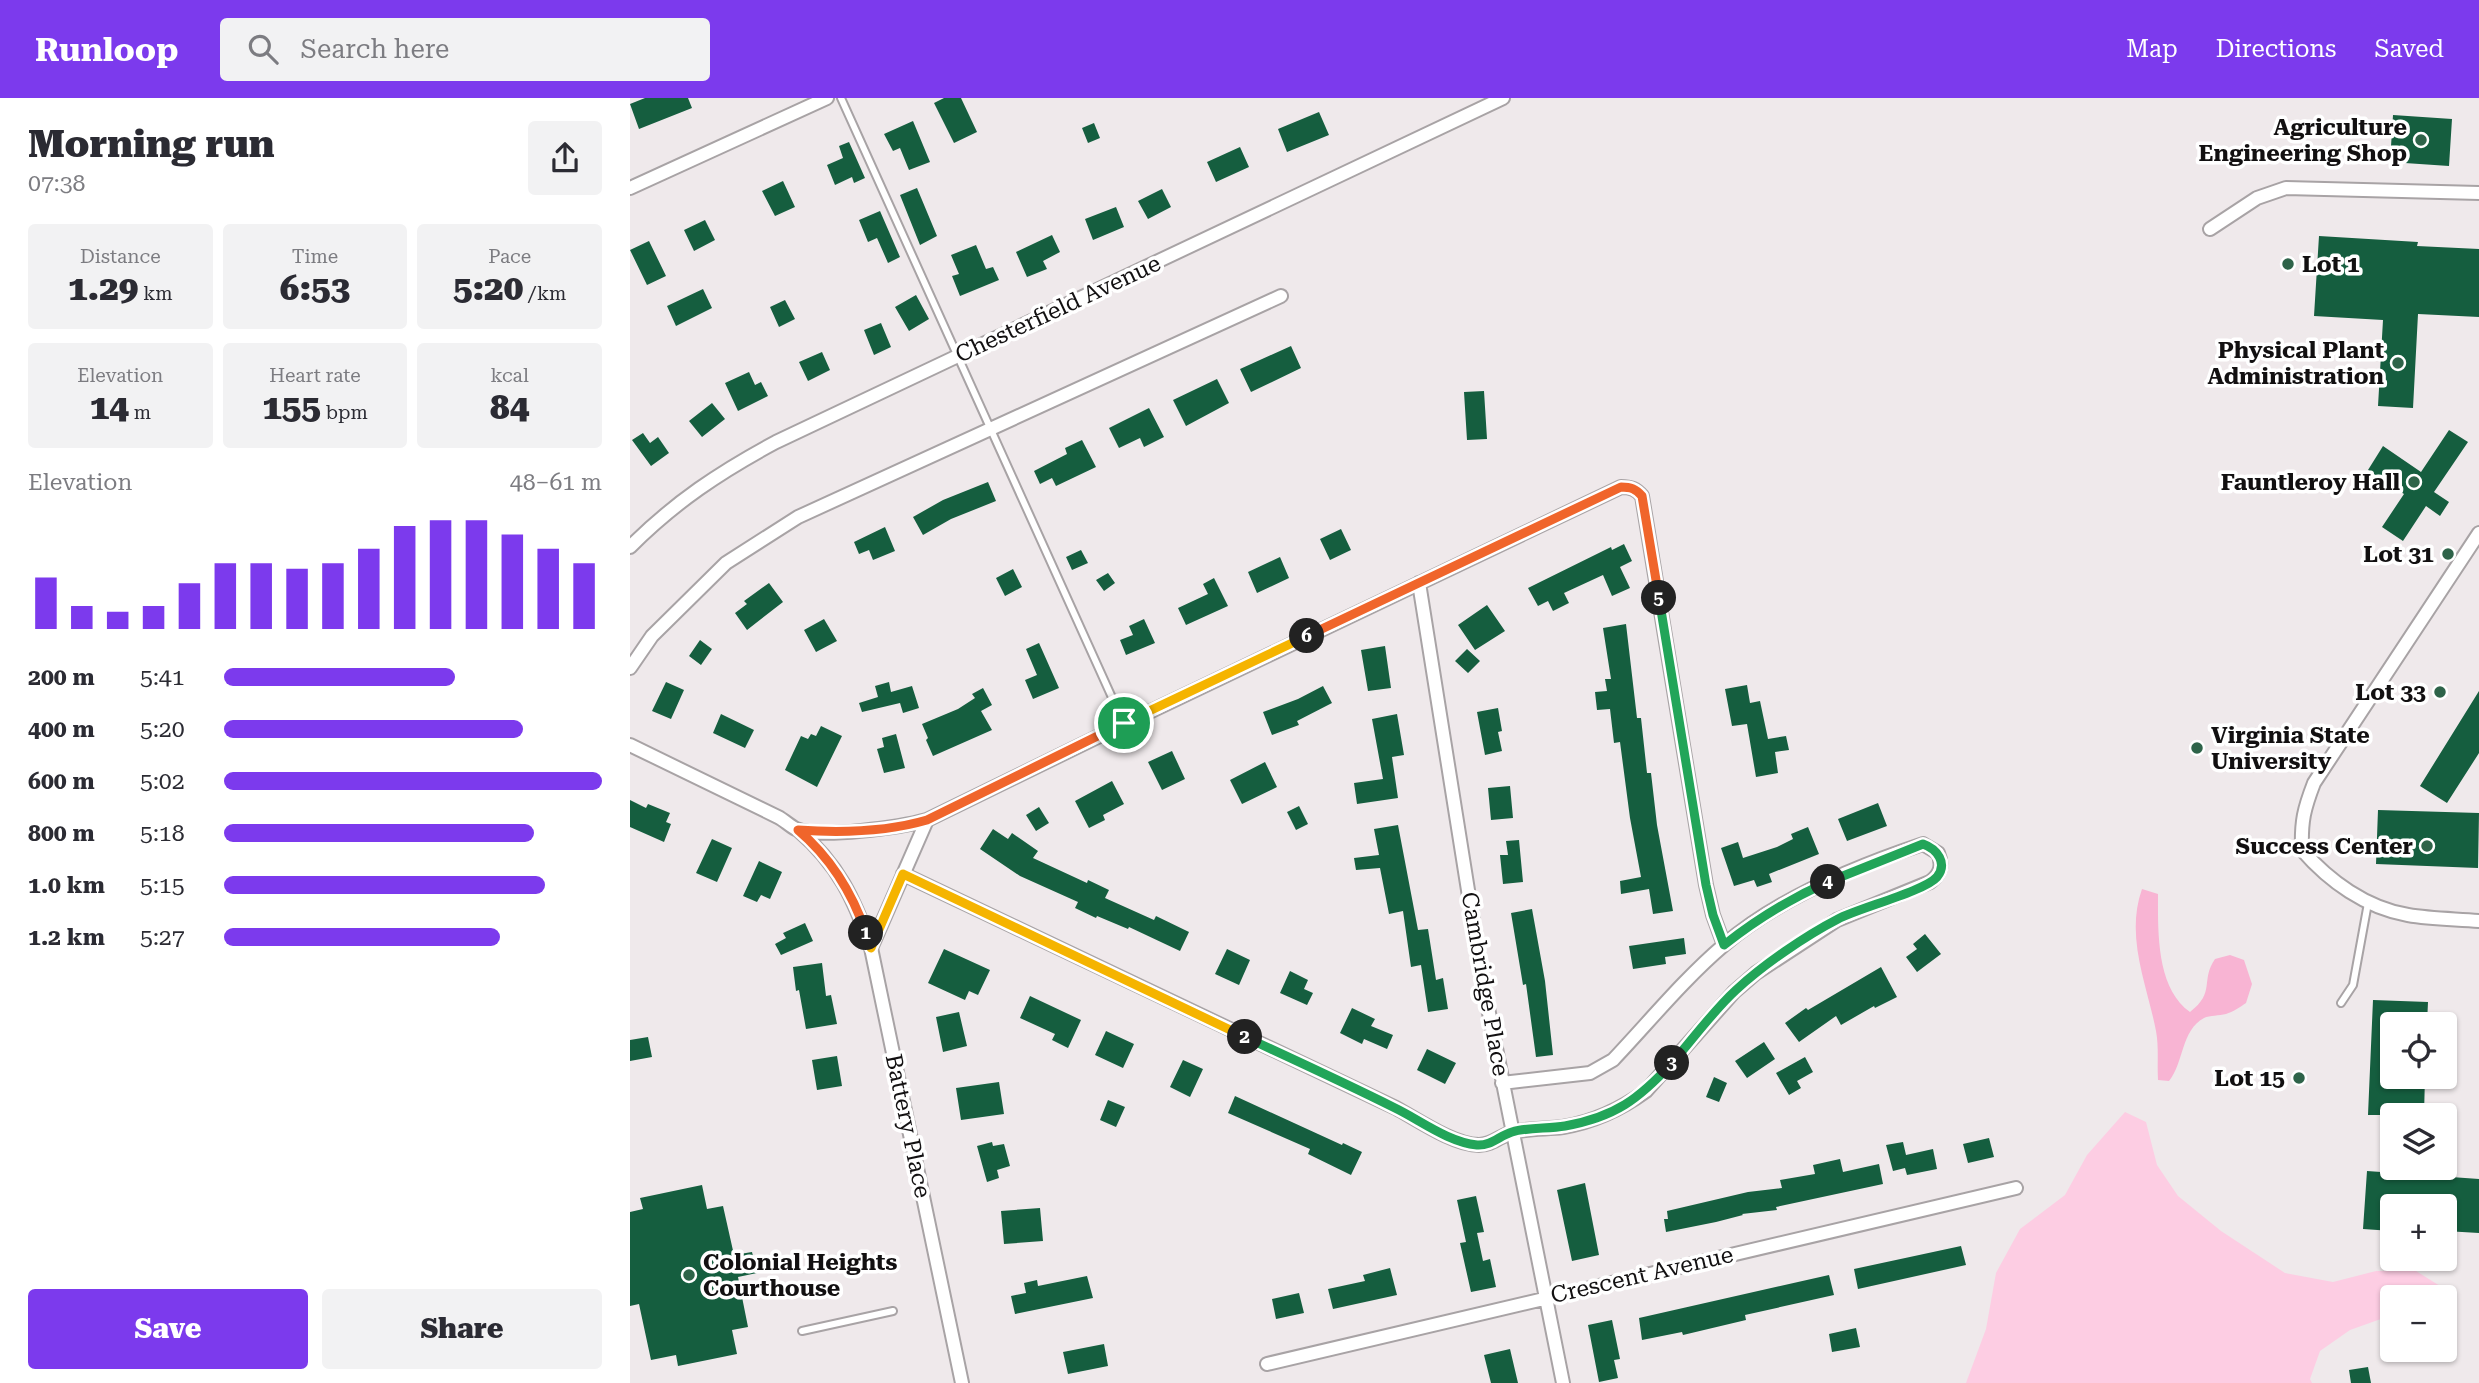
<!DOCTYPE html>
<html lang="en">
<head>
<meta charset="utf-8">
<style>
	body { margin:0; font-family:"Roboto Serif",serif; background:#f2f2f3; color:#2b2b33; height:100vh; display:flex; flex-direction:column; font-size:26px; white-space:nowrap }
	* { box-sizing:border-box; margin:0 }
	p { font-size:23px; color:#7c7c81 }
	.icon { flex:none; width:38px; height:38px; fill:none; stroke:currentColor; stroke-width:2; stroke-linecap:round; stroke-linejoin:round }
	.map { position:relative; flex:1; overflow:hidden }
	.details { display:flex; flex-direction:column; background:#fff; width:630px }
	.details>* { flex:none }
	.fabs { position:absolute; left:1750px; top:914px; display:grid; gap:14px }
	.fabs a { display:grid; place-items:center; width:77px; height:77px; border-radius:7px; background:#fff; box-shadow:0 2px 5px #0004; font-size:35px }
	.pin { position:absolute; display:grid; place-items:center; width:60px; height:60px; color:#fff; margin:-30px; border:4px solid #fff; border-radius:50%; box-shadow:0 2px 7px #0007 }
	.km { position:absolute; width:35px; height:35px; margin:-18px; border-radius:50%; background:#222; color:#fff; font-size:19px; line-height:35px; text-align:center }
	.round { display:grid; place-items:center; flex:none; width:74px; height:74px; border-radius:7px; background:#f2f2f3 }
	.head { display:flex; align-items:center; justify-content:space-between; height:119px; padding:0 28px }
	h1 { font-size:38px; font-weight:800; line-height:52px }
	.metrics { display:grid; grid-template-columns:repeat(3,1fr); gap:10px; height:119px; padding:7px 28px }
	.metrics div { display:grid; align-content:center; border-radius:7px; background:#f2f2f3; text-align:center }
	.metrics b { font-size:35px; font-weight:800 }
	.metrics small { font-size:19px; font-weight:400 }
	.metrics p { font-size:19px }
	.chart { height:196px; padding:14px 28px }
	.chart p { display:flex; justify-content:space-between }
	.chart svg { width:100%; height:126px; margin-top:7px; stroke:#7c3aed; stroke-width:6 }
	.cta { display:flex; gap:14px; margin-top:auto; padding:14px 28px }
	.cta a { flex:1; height:80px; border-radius:7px; background:#7c3aed; color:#fff; font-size:28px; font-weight:800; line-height:80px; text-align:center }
	.cta a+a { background:#f2f2f3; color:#2b2b33 }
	ul { padding:0 28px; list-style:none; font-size:23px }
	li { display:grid; grid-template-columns:112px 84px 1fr; align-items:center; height:52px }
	li i { height:18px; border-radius:9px; background:#7c3aed }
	header { display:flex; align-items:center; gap:42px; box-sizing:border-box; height:98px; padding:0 35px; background:#7c3aed; color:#fff }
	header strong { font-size:33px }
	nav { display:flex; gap:38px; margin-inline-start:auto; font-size:24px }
	.search { width:490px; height:63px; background:#f2f2f3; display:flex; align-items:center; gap:18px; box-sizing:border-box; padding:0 24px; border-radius:7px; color:#7c7c81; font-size:26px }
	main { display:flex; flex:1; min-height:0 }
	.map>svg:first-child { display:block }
</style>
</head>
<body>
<header>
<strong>Runloop</strong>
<div class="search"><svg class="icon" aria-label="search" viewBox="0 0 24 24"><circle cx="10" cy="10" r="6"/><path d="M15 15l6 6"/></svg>Search here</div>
<nav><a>Map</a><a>Directions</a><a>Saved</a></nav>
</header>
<main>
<section class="details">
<div class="head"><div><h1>Morning run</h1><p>07:38</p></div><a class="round"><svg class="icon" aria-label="share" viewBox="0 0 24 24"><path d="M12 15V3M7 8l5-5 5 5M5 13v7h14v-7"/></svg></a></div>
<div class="metrics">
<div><p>Distance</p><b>1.29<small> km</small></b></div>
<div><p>Time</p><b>6:53</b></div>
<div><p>Pace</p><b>5:20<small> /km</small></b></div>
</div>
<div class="metrics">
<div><p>Elevation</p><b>14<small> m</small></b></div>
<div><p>Heart rate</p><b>155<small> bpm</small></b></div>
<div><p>kcal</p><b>84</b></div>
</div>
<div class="chart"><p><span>Elevation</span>48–61 m</p>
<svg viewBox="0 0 160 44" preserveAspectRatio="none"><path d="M5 44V26M15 44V36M25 44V38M35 44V36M45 44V28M55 44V21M65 44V21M75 44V23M85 44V21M95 44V16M105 44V8M115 44V6M125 44V6M135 44V11M145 44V16M155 44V21"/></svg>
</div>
<ul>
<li><b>200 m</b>5:41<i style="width:61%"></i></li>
<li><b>400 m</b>5:20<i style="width:79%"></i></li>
<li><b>600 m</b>5:02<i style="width:100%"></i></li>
<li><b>800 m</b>5:18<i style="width:82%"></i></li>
<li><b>1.0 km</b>5:15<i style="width:85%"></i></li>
<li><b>1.2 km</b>5:27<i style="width:73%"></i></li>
</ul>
<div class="cta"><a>Save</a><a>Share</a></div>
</section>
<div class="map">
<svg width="1849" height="1285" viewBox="0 0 1849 1285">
	<rect width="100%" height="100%" fill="#efe9eb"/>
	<path fill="#fdcde3" d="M1495,1014L1516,1024L1527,1067L1548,1098L1591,1133L1655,1175L1703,1184L1746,1173H1786L1810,1188L1802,1199H1762V1217L1720,1232L1690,1253L1680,1281L1682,1285H1336L1356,1231L1366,1175L1390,1131L1435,1097L1457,1057Z"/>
	<path fill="#f8b4d3" d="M1512,791L1528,796C1528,833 1526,890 1560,914C1586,894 1570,883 1585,861L1600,857L1614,862L1622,886L1616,905C1610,909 1603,914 1596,916C1589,918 1580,917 1574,920C1551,932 1554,965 1539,983L1528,982C1527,966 1529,949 1526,933C1517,886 1495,839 1512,791Z"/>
	<path fill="#155e3f" d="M15,0H58L62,10L9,31L0,6Z
		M314,0H331L347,34L324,45L304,5Z
		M689,14L699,37L657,54L648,31Z
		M1763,17L1822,21L1819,68L1760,64Z
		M283,23L300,64L279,72L270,50L263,53L254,36Z
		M464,25L470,40L458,45L452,30Z
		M219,44L235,80L224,85L222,79L205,87L197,67L213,60L209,48Z
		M610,49L619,69L586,84L577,64Z
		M153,83L165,109L145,118L132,93Z
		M287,90L307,138L290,147L270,97Z
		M532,91L541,109L518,121L508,103Z
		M486,109L494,129L463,142L455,121Z
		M250,113L270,159L258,165L247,140L238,144L229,122Z
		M75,122L85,142L64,153L54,132Z
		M422,137L430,154L413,163L417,171L397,179L386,154Z
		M1689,138L1788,144L1787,148L1849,151V219L1788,216L1783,310L1748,308L1753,222L1684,218Z
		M19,143L36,178L17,187L0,152Z
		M346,147L356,171L363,169L369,182L330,198L322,178L329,176L321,157Z
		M73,191L82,210L46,228L37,208Z
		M286,197L299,221L279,233L265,209Z
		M155,202L165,221L149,229L140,209Z
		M251,225L261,249L244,257L234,232Z
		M661,248L671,270L621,294L610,271Z
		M192,254L200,272L178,283L169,264Z
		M119,274L125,287L131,284L138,298L108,313L95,285Z
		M587,281L599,305L556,328L543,302Z
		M854,293L857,341L837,342L834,294Z
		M82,305L95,321L72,339L59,323Z
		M519,310L534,339L514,349L510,340L489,350L479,330Z
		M1819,332L1838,344L1804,394L1819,404L1810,418L1796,408L1773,443L1752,429L1774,396L1738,372L1753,348L1791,374Z
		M13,335L20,345L28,339L39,355L21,368L2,342Z
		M452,342L466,369L426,388L422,380L410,386L404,373L437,356L435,350Z
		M358,384L366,403L321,421L293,437L283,419L313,402Z
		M255,429L265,453L243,462L239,452L229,456L224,444Z
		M711,431L721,452L700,462L690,441Z
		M994,446L1002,463L990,469L1000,490L982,498L973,477L934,495L939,505L923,513L918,503L908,508L898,490L981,449L982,452Z
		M451,452L458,465L442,472L436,459Z
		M650,459L659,480L627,495L618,474Z
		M383,471L392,489L375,498L366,480Z
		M478,475L485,485L474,493L466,482Z
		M584,480L598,508L556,527L548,510L578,496L573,486Z
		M139,485L153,504L117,532L105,515L117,506L114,503Z
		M857,507L875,533L845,552L828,527Z
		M194,521L207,543L186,554L174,532Z
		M514,521L525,545L496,557L490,542L503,537L499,528Z
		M996,526L1007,620H1011L1017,675H1021L1027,727L1043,813L1023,816L1019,791L991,796L990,783L1011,779L1000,720L990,644L984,645L980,611L967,612L965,594L977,593L975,581H981L973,530Z
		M70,542L82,551L71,567L59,558Z
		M409,545L429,590L403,601L395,582L407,577L396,551Z
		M755,548L761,590L738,593L731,552Z
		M837,551L850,563L838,575L825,563Z
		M36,584L54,592L41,621L22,613Z
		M259,584L261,594L282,588L289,610L273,615L270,605L232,614L229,605L248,599L245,588Z
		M1117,587L1120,605L1130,603L1138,641L1156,638L1159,652L1145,654L1148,675L1126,679L1117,626L1102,628L1095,591Z
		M693,588L702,605L667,623L669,627L642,637L633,614L668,601Z
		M353,590L362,607L351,613L362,632L303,658L296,642L298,640L292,626L328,611L345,600L342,596Z
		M1849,593V655L1817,705L1790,688Z
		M868,610L872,633L868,634L872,653L855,657L847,614Z
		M91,616L124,632L115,650L83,635Z
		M767,616L774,657L762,659L768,700L727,706L724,685L753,681L742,621Z
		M191,628L212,638L187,689L155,672L171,638L178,641L181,636L186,638Z
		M266,636L275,670L254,675L247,651L254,649L252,640Z
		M542,653L555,681L532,692L518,664Z
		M635,664L647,689L612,706L600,682Z
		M482,683L494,706L473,717L475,722L459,730L445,703Z
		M880,688L883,720L861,722L858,690Z
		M0,702L16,710L18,706L40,715L36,724L41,726L34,744L0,729Z
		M1248,705L1257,728L1217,743L1208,721Z
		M669,708L678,726L666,732L657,714Z
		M409,709L419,725L406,733L396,717Z
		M1748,712L1849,715L1848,770L1746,766Z
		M768,727L788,832L798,831L806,882L813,880L818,911L798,914L791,867L781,869L773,813L759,816L750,770L726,772L724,760L749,757L744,731Z
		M1178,729L1189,756L1139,776L1142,784L1127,789L1124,782L1104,788L1091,750L1108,744L1113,760L1147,749L1163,741L1161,736Z
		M363,731L378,741L382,735L408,753L403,760L457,785L458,782L479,792L475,800L524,822L526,818L559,834L550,853L499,829L498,831L467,818L466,820L445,810L448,804L390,778L350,751Z
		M82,741L102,750L87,784L66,775Z
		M889,742L893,784L873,786L870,757H878L876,743Z
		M129,763L152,774L140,801L131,797L127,804L113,798Z
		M902,811L915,883L923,957L906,959L896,886L893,887L881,815Z
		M175,825L183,843L151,857L145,846L156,840L153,835Z
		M1295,836L1311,856L1287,874L1276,859L1287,851L1283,846Z
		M1054,840L1056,856L1035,859L1036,866L1003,871L999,848Z
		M314,851L360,872L348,897L339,893L335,902L298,885Z
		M597,851L620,862L609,887L585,876Z
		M192,865L196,898L201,897L207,926L176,931L169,892L166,893L163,869Z
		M1251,869L1267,899L1245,910L1244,908L1211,927L1206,918L1169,944L1155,925L1176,910L1178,912Z
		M660,873L678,882L674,891L683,895L677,907L650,895Z
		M400,898L451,922L438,950L422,942L425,936L390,920Z
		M1743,902L1798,904L1797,926H1762V978H1795L1794,1017H1738Z
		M722,910L745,921L741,928L763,937L757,951L734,941L732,946L710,935Z
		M329,914L337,948L313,954L306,919Z
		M476,933L504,946L493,970L465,957Z
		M18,939L22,959L0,963V942Z
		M1134,944L1145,961L1117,980L1105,963Z
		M797,951L826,965L815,986L787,972Z
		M207,958L212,988L187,992L182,962Z
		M1175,959L1183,974L1167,983L1171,990L1159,997L1146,975Z
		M553,962L573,971L560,999L540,989Z
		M1084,979L1097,985L1089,1004L1076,999Z
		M369,984L374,1016L331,1022L326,990Z
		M605,998L712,1047L713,1045L732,1054L721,1077L678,1056L680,1051L598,1015Z
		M478,1002L495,1009L486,1029L470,1022Z
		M1359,1040L1364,1059L1338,1065L1333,1046Z
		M362,1044L363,1048L374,1046L380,1068L367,1072L369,1080L357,1084L347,1048Z
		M1273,1044L1276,1057L1303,1051L1307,1071L1277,1077L1275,1070L1263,1073L1256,1047Z
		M1210,1061L1213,1074L1249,1066L1253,1086L1146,1109L1147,1112L1112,1116L1113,1117L1086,1124L1036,1134L1034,1121H1038L1037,1113L1118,1094L1152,1090L1150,1082L1185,1076L1183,1067Z
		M1737,1073L1849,1081V1135L1815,1133V1108H1762V1133L1733,1131Z
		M955,1085L969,1157L942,1163L927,1092Z
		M72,1087L77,1111L93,1108L104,1157L122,1154L127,1175L108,1179L118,1229L102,1232L107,1256L48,1268L46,1257L21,1262L9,1206L0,1208V1114L13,1111L10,1100Z
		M846,1098L854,1134L847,1135L853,1163L860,1161L866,1189L841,1194L830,1145L836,1144L827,1102Z
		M410,1110L413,1143L374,1146L371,1113Z
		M1331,1148L1336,1167L1228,1191L1224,1171Z
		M760,1170L767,1197L703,1211L698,1191L735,1183L733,1177Z
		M1199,1177L1204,1197L1115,1217L1116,1222L1053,1237L1052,1234L1012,1242L1009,1220Z
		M457,1178L463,1200L385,1216L381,1198L396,1195L394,1185L407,1182L408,1188Z
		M669,1195L674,1215L646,1221L642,1201Z
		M982,1222L990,1261L984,1262L988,1280L969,1284L958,1227Z
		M1226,1230L1230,1249L1202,1254L1199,1236Z
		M474,1246L478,1268L438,1276L433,1254Z
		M880,1251L888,1285H861L854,1257Z
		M1738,1269L1741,1285H1721L1719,1272Z"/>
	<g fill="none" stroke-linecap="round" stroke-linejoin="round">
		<g stroke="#a8a3a5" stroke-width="10">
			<path id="service" d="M211,0L494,626
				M1711,905L1723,887L1738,805
				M172,1233L263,1213"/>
		</g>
		<g stroke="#a8a3a5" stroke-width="16">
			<path id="minor" d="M0,90L197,0
				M1580,131L1627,100L1656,90L1849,95
				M1849,435L1684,685C1674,711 1671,723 1672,752C1699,783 1736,810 1778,817C1801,821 1826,821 1849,823
				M0,449C45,404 90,374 146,344L873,0
				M789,485L852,880L933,1285
				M0,570L22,538L96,465L168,419L651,198
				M0,647L148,719C154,722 160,728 166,731C190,741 272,729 297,722
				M168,732C208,766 225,802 241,850
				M273,776L766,1010C788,1022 824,1047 849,1047C863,1047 872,1036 884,1034C900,1030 917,1031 933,1029C963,1024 991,1011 1016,993L1104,894L1126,875L1207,822L1300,784C1311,776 1313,767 1308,755L1293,746C1227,768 1147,801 1094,847C1054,881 1019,924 983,962L960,975L872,985
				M637,1266L1386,1090
				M332,1285L241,850L297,722L494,626L991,389C1001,389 1006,391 1012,398L1076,787L1083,817L1094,847"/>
		</g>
		<use href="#service" stroke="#fff" stroke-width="6"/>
		<use href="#minor" stroke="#fff" stroke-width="12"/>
	</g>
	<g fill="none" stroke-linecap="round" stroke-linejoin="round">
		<g stroke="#fff" stroke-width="14">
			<path id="split-1" d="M236,835C222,794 201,760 168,732C211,735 256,734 297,722L494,625"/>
		</g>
		<g stroke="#fff" stroke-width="14">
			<path id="split-2" d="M236,835L241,850L273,776L615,939"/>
		</g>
		<g stroke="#fff" stroke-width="14">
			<path id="split-3" d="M615,939C665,962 715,985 765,1010C790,1022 818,1044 847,1047C861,1048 869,1038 882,1034C898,1029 918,1031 935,1028C985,1019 1009,1001 1042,965"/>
		</g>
		<g stroke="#fff" stroke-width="14">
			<path id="split-4" d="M1042,965C1063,941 1083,913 1106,892C1133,867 1175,838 1208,821C1229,810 1295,793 1307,779C1318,765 1307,751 1293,746L1198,784"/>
		</g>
		<g stroke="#fff" stroke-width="14">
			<path id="split-5" d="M1029,500L1076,787L1083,817L1094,847C1127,821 1159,801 1198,784"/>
		</g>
		<g stroke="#fff" stroke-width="14">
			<path id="split-6" d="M677,538L991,389C1001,389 1006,391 1012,398L1029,500"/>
		</g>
		<g stroke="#fff" stroke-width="14">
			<path id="split-7" d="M494,625L677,538"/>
		</g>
		<use href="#split-1" stroke="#f0652b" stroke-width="9"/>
		<use href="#split-2" stroke="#f5b400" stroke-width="9"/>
		<use href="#split-3" stroke="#22a559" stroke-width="9"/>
		<use href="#split-4" stroke="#22a559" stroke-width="9"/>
		<use href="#split-5" stroke="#22a559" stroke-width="9"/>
		<use href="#split-6" stroke="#f0652b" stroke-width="9"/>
		<use href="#split-7" stroke="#f5b400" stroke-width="9"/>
	</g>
	<g fill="#2e6349" stroke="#fff" stroke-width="2.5">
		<circle cx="1791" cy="42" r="7"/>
		<circle cx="1658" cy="166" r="7"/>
		<circle cx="1768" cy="265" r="7"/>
		<circle cx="1784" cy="384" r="7"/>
		<circle cx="1818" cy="456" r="7"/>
		<circle cx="1810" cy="594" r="7"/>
		<circle cx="1567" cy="650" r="7"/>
		<circle cx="1797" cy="748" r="7"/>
		<circle cx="1669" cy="980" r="7"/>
		<circle cx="59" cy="1177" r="7"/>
	</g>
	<g text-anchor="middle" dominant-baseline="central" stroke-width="7" stroke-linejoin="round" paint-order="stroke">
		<g font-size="23" font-weight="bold" fill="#121011" stroke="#fff" text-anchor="end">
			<text x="1777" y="29">Agriculture<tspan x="1777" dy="26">Engineering Shop</tspan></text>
			<text x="1672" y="166" text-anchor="start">Lot 1</text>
			<text x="1754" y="252">Physical Plant<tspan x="1754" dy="26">Administration</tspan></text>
			<text x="1770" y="384">Fauntleroy Hall</text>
			<text x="1804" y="456">Lot 31</text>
			<text x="1796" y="594">Lot 33</text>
			<text x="1581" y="637" text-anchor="start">Virginia State<tspan x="1581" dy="26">University</tspan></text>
			<text x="1783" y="748">Success Center</text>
			<text x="1655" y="980">Lot 15</text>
			<text x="73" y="1164" text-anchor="start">Colonial Heights<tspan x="73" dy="26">Courthouse</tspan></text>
		</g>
		<g font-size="23" fill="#121011" stroke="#fff">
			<text transform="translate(428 211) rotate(-25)">Chesterfield Avenue</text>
			<text transform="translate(855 886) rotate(80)">Cambridge Place</text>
			<text transform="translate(278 1028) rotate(78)">Battery Place</text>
			<text transform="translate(1012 1177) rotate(-13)">Crescent Avenue</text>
		</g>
	</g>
</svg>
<div class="fabs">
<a><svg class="icon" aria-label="locate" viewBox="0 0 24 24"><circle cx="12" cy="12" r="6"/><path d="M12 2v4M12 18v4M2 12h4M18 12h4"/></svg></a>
<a><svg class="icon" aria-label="layers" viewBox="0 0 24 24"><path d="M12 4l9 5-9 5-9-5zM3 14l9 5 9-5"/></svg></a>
<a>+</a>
<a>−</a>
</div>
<div class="pin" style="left:494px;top:625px;background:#1e9e55"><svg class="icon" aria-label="arrive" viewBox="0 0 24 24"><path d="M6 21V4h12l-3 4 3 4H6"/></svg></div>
<b class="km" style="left:236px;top:835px">1</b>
<b class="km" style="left:615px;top:939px">2</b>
<b class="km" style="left:1042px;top:965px">3</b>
<b class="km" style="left:1198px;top:784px">4</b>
<b class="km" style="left:1029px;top:500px">5</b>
<b class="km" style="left:677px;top:538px">6</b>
</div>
</main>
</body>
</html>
